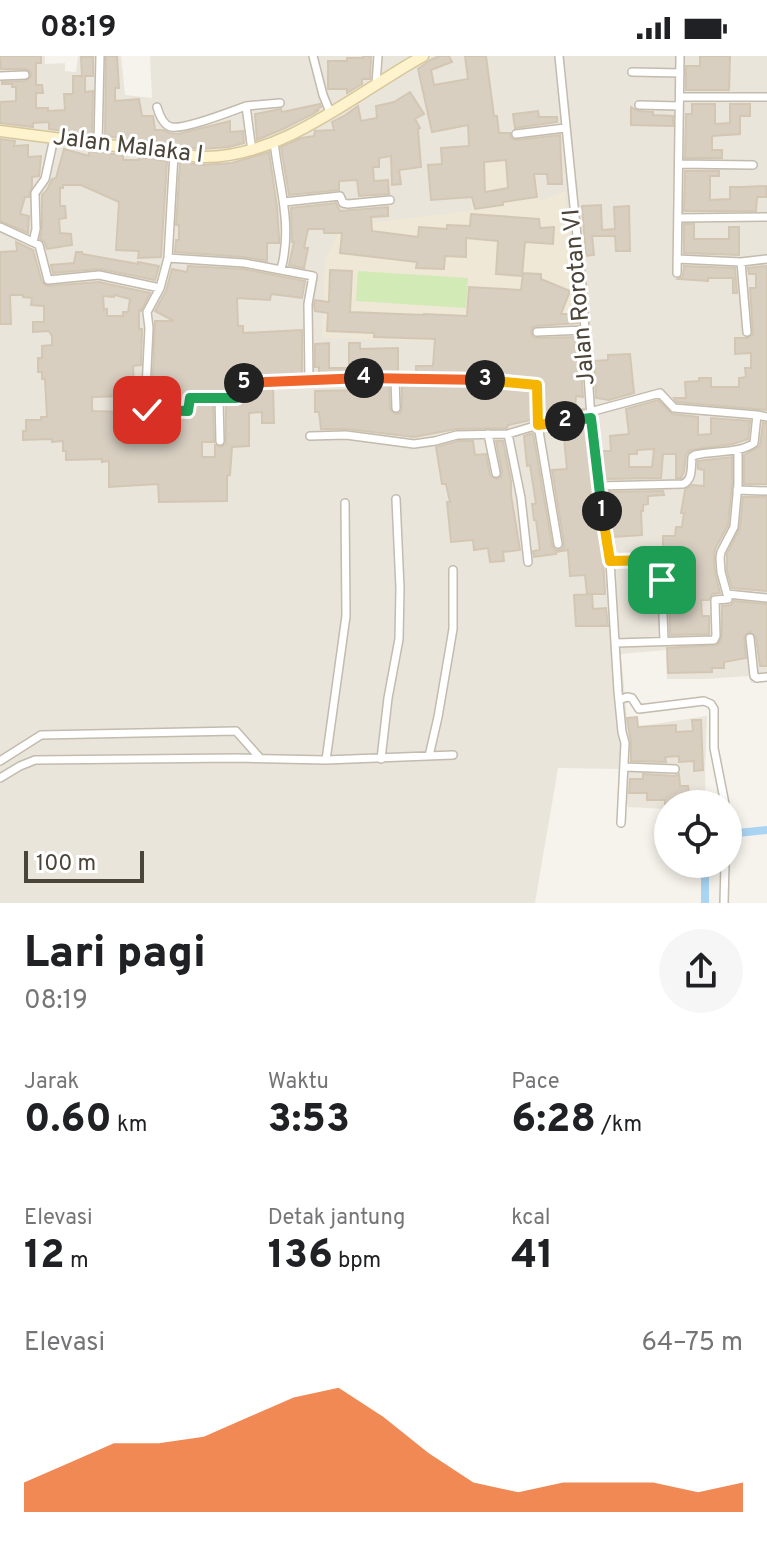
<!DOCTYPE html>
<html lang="id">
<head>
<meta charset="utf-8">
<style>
	body { margin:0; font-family:Overpass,sans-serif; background:#f6f6f6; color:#202124; height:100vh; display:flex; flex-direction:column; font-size:30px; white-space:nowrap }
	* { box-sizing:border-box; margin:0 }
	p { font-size:26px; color:#757577 }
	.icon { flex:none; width:44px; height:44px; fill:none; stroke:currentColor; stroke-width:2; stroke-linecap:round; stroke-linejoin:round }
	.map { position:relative; height:847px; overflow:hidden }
	.side { display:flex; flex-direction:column; background:#fff; flex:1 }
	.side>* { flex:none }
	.buttons { position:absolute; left:654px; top:734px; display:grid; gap:16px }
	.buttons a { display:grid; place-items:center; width:88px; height:88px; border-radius:50%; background:#fff; box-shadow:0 4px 12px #0003; font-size:40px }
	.scale { position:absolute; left:24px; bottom:20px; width:120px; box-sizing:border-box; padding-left:8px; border:4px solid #4b4439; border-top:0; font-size:22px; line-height:28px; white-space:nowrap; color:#4b4439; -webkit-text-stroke:6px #fff; paint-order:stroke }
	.pin { position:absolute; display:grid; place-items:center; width:68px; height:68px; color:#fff; margin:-34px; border-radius:16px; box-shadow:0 4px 12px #0006 }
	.km { position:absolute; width:40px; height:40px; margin:-20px; border-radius:50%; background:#222; color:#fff; font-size:22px; line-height:40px; text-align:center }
	.round { display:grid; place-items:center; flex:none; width:84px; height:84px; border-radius:42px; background:#f6f6f6 }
	.headline { display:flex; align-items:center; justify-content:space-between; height:136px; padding:0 24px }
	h1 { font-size:44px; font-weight:800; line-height:60px }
	.metrics { display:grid; grid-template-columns:repeat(3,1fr); gap:12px; height:136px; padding:8px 24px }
	.metrics div { display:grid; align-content:center }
	.metrics b { font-size:40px; font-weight:800 }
	.metrics small { font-size:22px; font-weight:400 }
	.metrics p { font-size:22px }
	.chart { height:224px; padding:16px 24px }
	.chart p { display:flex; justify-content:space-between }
	.chart svg { width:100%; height:144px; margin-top:8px; fill:#ea580c; opacity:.7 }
	.status { display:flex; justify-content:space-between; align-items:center; height:56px; padding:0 40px; background:#fff; direction:ltr }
	.status svg { height:22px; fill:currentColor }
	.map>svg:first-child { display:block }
</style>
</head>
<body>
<div class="status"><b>08:19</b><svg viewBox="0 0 49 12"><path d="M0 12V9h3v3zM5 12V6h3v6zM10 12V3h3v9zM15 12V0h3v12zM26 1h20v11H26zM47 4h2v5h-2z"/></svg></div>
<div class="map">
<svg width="767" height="847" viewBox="0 0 767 847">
	<rect width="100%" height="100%" fill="#f6f3ec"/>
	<path fill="#eae5da" d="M0,0H45V8L65,7V15L76,16L78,0H121L125,39L152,42L150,0H767V626L751,627L750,620L704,623H667L666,594L621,598L628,672L707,660L705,719L706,748H668V773L666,753L628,751L619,713L558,712L535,847H0Z"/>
	<path fill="#efe8d6" d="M468,93L533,98L540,145L565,135L575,257L541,258L496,287L322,282L325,204L342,170L472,155L470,136Z"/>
	<path fill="#d2eab5" d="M358,215L468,222L466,252L356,245Z"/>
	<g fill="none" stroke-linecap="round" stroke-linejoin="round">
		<path stroke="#a9d4f2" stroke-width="8" d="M728,778L767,774
			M705,808V847"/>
	</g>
	<path fill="#d8cfc1" stroke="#d3c7b4" stroke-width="2" fill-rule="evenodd" d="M0,0H41V7H36V29H42L43,37H36V52H48V55L65,54L64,38H73V20H82L81,1H93V20H85V36L93,35L92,79L49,73V66L33,67V71L0,67V46L16,45V31H12V28H2V26L26,25L31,20L30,15L26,13H1Z
		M106,0H117L119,32H115V45L139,43L142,60H153L155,74H163L169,77L178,78L230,65V76L243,75L244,87L229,91L201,93L105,80Z
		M363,0H371L370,23H362V28L347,37V33H328V5H347V2H363Z
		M439,0H449L452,6L431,14L434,29L468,23L465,0H486L494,60H497L499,77H510L511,82L516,84L560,79L562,128H548L547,118H534L537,141L503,146V149L475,153L472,141L431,144L428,109L442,108L441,92L469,90L468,69L432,76L418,13L430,4ZM506,104L508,132L485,136L484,106Z
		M700,0H730L729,34H686V10H700Z
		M410,36L424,58L415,63L420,72L418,73L421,111L399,114L401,128L392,129L391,100L379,102V111H373L374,125L388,124L389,138L359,140L357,124L339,125V134L289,139L281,91L301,82L314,80L315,75L334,74L332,66L344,60L358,50L361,65L377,62L376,50L394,46Z
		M320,48L321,51L314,55L319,54L313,58L285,72L257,84L255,58L281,53L282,56Z
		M692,48H715V68L730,67V48H750V60H740V78L712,80V94H722V102H685L686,58H692Z
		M631,51L638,55L653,56V59L673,60V70L631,69Z
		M538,55L539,61H557V66L515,72L513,58Z
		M0,83L15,85L14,90L28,89V101L41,100L39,120L32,121V130L29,141H25L20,158L29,160L28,177L0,165Z
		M64,93L89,100V95L123,99V104H139V101L167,105L161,201L138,202L139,195L116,194L119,146L81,129H63V132H60V150H65L66,162L59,163L60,177L71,178L72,189L47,193L44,185L40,183L42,173V139L47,134L52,123L56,122Z
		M269,96L277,151L279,181V187H267V205L244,201L175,196L176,184H179V169H176L180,106L201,109L232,107Z
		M685,115H719V120H710V144L730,143V131H742L766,130L767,141H757L756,155H684Z
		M336,147L340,155L388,151V160L371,161L372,175L418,181L419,171L447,173V169L470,170L471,158L539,163L540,172L554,171L553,188L525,186L522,220L496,218L498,185L466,182V201L445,200L444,213L416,212L417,206L340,197L342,177H324V173H308L304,192H308L304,212L289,209L294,186H292L291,152Z
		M601,149L602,174L615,173L614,151L629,150L630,195H616L615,180H592L594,199L586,200L582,150Z
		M684,168H694V183H729V171H739V199L684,197Z
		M16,186L33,194L42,226L46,230L99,226L150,237L141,255L139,254V273H142L141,309L133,310L134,329H140L139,355L142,359L149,360V361H188L194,358L196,348H213L214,386H202V401H215V389L221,391L226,387V348H240L246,333L273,332L274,367H262V356L249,357V390L232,391L230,419L227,420V445L159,446L158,428L109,431V405L102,406V403L66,404V395H63V385L52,386V383L23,384V375H26V364H41V361H47L45,323H42V316H38V302H42V290L52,289V280L49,275L33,276V266H44V250L31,249L32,242L23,241V239H10L11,268H0V196L17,195ZM115,239L130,243L128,256H123V260H107V253L104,254L103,240L114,241ZM125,340V356L92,355V341Z
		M76,196H82V198L138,208V206L159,210L155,224L100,213L53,217L51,209L74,207Z
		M188,210L243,213L305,225L302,242L271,238L270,244L237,242L238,270H243V277L302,274V318L241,320L235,324L232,336H189L185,338L183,343H176V340L152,341L155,265H174L155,255L166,235L172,213L187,216Z
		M684,210L735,212L737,237H733V222H708V225L678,223L683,220Z
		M767,210V354L677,346L674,342H686L685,326L699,325V322H711V331H739V322L746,321L745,312H751V297L735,298V282H748L753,278L750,232H756V218H749L748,212Z
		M330,214L352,215L350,256L424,259V258L467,260L469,231L521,234L523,217L541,218V223L570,235L561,258H577L578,267L536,270L532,272L531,277L533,281L537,282L579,281L583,341L576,340L575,354L584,353V356L544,362L543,328L538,323L489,318L416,316V310H433L435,283L374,281V277L327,275L328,257L315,255L314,249L315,244L329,246Z
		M329,287V312H349V287H360V293L398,292V315L319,317V311H315V288Z
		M630,298L634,337L609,344L596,342L594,305L608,304V299Z
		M370,328H389L390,353L395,358L400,357L402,353V328L489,330L531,335V364L508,369L507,372L456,373L414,381L347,373H321L319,356H315V335L370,334Z
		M658,344L672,358L698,361V379L711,378V362L750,365L748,383L733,388L691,394L686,398L684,416L681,422H676V398H663L661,422L604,423L601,395H611L610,380L629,378L626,353ZM654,393L652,411H629V398H637V394Z
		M763,367H767V428H744V399L760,390Z
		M585,369L592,431L603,504L605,538H587L585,519L570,520L568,494L556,496V498L534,501L533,495L540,494L536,464H534L532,448H536L530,409L527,410L524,380L533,377L552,489L555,494H560L564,491V487L552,414L567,413L563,372Z
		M458,385H473L475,399L486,398L490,419L497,423L501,421L502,416L496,385H503L511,425V439L520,494L503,496L504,505L490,506L488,492L474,494L473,484L451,486L447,446H450L446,428H442L436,391Z
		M732,401V428L728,469L715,493L714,501L715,517L720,537L712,538L709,544H701L702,560H709V578L670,579L668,506L663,500V480H675L676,471H682L684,457H681L685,434L692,429L704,430V414L698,413V405Z
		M663,435L664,439L648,440V448L643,449V455H641L642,479L613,481L606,436Z
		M743,441H767V535L732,532L727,515V498L740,472Z
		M592,538L593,553L606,552L608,570H576L574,539Z
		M734,545L767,548V610H760L756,581L750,576L744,580L746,602L724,606V612H712V616L668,617L667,592L718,589L722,580V550L731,549Z
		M637,661L638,671L676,669V676L693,675L692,664H701L703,714L694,715V705L679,706V700L665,701L666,706L631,705V687L627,662Z
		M643,718L675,720L679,718L680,730H688L689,737H681V748H665V744H647V737H629L630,723H643Z"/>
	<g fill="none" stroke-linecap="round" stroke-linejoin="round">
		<g stroke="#c2bbae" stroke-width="10">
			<path id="street" d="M313,0L323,39L330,56
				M559,0L582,230L591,362L598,430L610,505L618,635L622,676L625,687L621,767
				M632,16L680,17
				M0,20L25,19
				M376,28L378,0
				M680,41H767
				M639,49L679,50
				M157,51C159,58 163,69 171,71C184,74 232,55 246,50
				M516,78L565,72
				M274,86C279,130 293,170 281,213
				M98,88L100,0
				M252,95L246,50L280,47
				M174,98L168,202L160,232L147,256L149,272L145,353L188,355L190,342H219
				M679,108L753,109
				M284,146L340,140L343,147L348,148L390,144
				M678,162L767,161
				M0,171L39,189L48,224L99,219L160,232
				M33,186L36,173L35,137L45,123L54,82
				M168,202L244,207L313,220L308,248L309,325
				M677,203L741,206
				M677,217L680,0
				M537,276L585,274
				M747,276L741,206L767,203
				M395,322L396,352
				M590,356L660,337L674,352L757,359
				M488,378L496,417
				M508,378L521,442L528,506
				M310,380L346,379L414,388L435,385L457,379L508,378L538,369L591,362
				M220,385L219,342H237L241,327L375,321L489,324L537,329L538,369L558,488
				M598,430L683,428C693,424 691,411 692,401L695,399C714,394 739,398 754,387L757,359L767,361
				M737,434L767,435
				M610,505L656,504L661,506L664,585
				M727,538L721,516L720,502L721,496L734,471L738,428V394
				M750,582L754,620L757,622L767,621
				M616,587L714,584L716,580L715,544L728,543L727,538L767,542
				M619,644L627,641L632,642L639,653L704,645L711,648L714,653V692L725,748
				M429,700L438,661L453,573V514
				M381,703L388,642L399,583L400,532L396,443
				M326,704L346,560L345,447
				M0,705L41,679L236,675L260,702
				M625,711L675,713
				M0,722L20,710L35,704L237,702L326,704L453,699
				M724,847L725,808"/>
		</g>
		<g stroke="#d6c79b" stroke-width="13">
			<path id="secondary" d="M0,75L201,101C281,103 356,37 423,0"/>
		</g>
		<use href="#street" stroke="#fff" stroke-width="7"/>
		<use href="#secondary" stroke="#fff3cd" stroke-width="10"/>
	</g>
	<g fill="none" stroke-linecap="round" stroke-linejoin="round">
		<g stroke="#fff" stroke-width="16">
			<path id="split-1" d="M602,455L610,505L660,504L662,524"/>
		</g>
		<g stroke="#fff" stroke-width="16">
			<path id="split-2" d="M565,365L591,362L602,455"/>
		</g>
		<g stroke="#fff" stroke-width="16">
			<path id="split-3" d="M485,324L537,329L538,369L565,365"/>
		</g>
		<g stroke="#fff" stroke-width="16">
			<path id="split-4" d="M364,322L485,324"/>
		</g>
		<g stroke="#fff" stroke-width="16">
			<path id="split-5" d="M244,327L364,322"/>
		</g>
		<g stroke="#fff" stroke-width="16">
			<path id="split-6" d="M147,354L188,355L190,342H236L239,329L244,327"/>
		</g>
		<use href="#split-1" stroke="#f5b400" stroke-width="10"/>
		<use href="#split-2" stroke="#22a559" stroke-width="10"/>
		<use href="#split-3" stroke="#f5b400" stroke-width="10"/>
		<use href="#split-4" stroke="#f0652b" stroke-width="10"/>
		<use href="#split-5" stroke="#f0652b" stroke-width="10"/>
		<use href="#split-6" stroke="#22a559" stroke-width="10"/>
	</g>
	<g text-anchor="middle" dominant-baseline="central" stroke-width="6" stroke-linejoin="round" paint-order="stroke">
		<g font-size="24" fill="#4b4439" stroke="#fff">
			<text transform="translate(128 91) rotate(7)">Jalan Malaka I</text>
			<text transform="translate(580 241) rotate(-95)">Jalan Rorotan VI</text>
		</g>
	</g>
</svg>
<div class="buttons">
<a><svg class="icon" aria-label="locate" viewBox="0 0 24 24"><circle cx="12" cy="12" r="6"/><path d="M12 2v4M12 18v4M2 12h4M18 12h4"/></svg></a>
</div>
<div class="scale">100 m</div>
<div class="pin" style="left:662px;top:524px;background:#1e9e55"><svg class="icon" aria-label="arrive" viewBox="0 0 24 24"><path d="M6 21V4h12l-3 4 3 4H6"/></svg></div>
<div class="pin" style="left:147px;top:354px;background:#d93025"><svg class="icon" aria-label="check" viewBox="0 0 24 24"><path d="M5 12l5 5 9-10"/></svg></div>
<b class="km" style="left:602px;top:455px">1</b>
<b class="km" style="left:565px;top:365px">2</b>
<b class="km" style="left:485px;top:324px">3</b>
<b class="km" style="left:364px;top:322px">4</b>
<b class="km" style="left:244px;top:327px">5</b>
</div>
<section class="side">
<div class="headline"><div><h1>Lari pagi</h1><p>08:19</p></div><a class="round"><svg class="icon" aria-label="share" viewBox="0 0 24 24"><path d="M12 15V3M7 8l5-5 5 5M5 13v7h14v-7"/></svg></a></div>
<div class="metrics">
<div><p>Jarak</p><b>0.60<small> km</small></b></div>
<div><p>Waktu</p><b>3:53</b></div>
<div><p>Pace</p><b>6:28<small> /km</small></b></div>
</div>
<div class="metrics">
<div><p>Elevasi</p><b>12<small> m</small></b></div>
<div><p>Detak jantung</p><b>136<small> bpm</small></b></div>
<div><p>kcal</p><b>41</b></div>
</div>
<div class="chart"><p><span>Elevasi</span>64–75 m</p>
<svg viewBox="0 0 160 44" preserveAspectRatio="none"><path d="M0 44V35L10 29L20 23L30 23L40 21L50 15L60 9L70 6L80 15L90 26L100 35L110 38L120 35L130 35L140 35L150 38L160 35V44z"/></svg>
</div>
</section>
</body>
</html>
